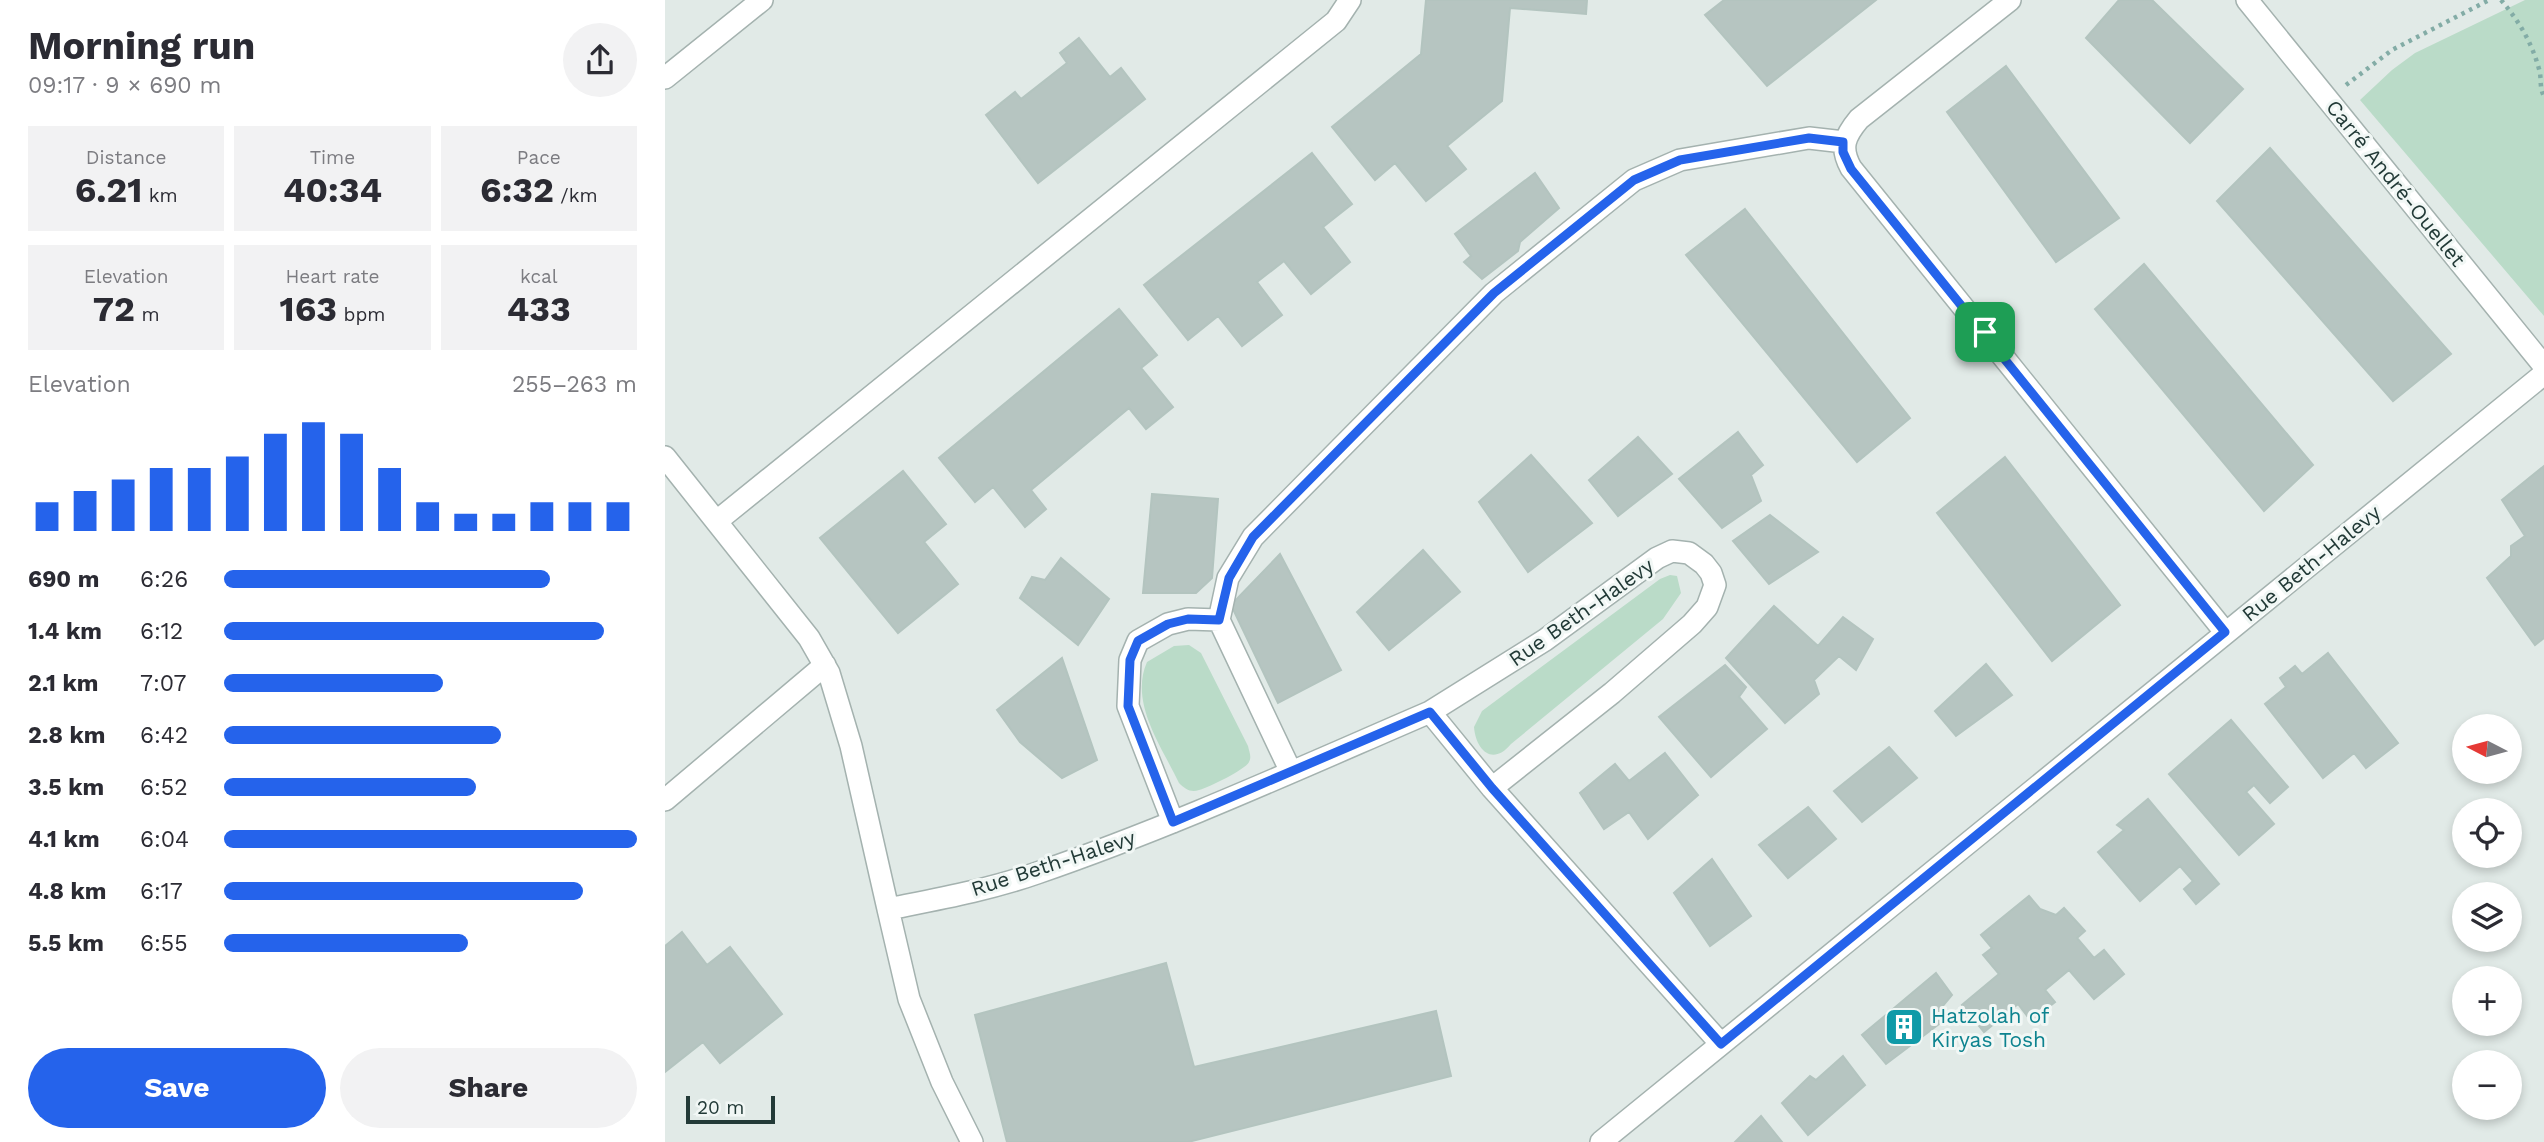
<!DOCTYPE html>
<html lang="en">
<head>
<meta charset="utf-8">
<style>
	body { margin:0; font-family:"Work Sans",sans-serif; background:#f2f2f3; color:#2b2b33; height:100vh; display:flex; flex-direction:column; font-size:26px; white-space:nowrap }
	* { box-sizing:border-box; margin:0 }
	p { font-size:23px; color:#7c7c81 }
	.icon { flex:none; width:38px; height:38px; fill:none; stroke:currentColor; stroke-width:2; stroke-linecap:round; stroke-linejoin:round }
	.map { position:relative; flex:1; overflow:hidden }
	.sheet { display:flex; flex-direction:column; background:#fff; width:665px }
	.sheet>* { flex:none }
	.needle { width:46px; rotate:276deg }
	.tools { position:absolute; left:1787px; top:714px; display:grid; gap:14px }
	.tools a { display:grid; place-items:center; width:70px; height:70px; border-radius:50%; background:#fff; box-shadow:0 4px 10px #0003; font-size:35px }
	.scale { position:absolute; left:21px; bottom:18px; width:89px; box-sizing:border-box; padding-left:7px; border:4px solid #223a37; border-top:0; font-size:19px; line-height:24px; white-space:nowrap; color:#223a37; -webkit-text-stroke:5px #f1f7f5; paint-order:stroke }
	.pin { position:absolute; display:grid; place-items:center; width:60px; height:60px; color:#fff; margin:-30px; border-radius:14px; box-shadow:0 4px 10px #0006 }
	.round { display:grid; place-items:center; flex:none; width:74px; height:74px; border-radius:37px; background:#f2f2f3 }
	.head { display:flex; align-items:center; justify-content:space-between; height:119px; padding:0 28px }
	h1 { font-size:38px; font-weight:700; line-height:52px }
	.metrics { display:grid; grid-template-columns:repeat(3,1fr); gap:10px; height:119px; padding:7px 28px }
	.metrics div { display:grid; align-content:center; border-radius:0px; background:#f2f2f3; text-align:center }
	.metrics b { font-size:35px; font-weight:700 }
	.metrics small { font-size:19px; font-weight:400 }
	.metrics p { font-size:19px }
	.chart { height:196px; padding:14px 28px }
	.chart p { display:flex; justify-content:space-between }
	.chart svg { width:100%; height:126px; margin-top:7px; stroke:#2563eb; stroke-width:6 }
	.primary-button { display:flex; gap:14px; margin-top:auto; padding:14px 28px }
	.primary-button a { flex:1; height:80px; border-radius:42px; background:#2563eb; color:#fff; font-size:28px; font-weight:700; line-height:80px; text-align:center }
	.primary-button a+a { background:#f2f2f3; color:#2b2b33 }
	ul { padding:0 28px; list-style:none; font-size:23px }
	li { display:grid; grid-template-columns:112px 84px 1fr; align-items:center; height:52px }
	li i { height:18px; border-radius:9px; background:#2563eb }
	main { display:flex; flex:1; min-height:0 }
	.map>svg:first-child { display:block }
</style>
</head>
<body>
<main>
<section class="sheet">
<div class="head"><div><h1>Morning run</h1><p>09:17 · 9 × 690 m</p></div><a class="round"><svg class="icon" aria-label="share" viewBox="0 0 24 24"><path d="M12 15V3M7 8l5-5 5 5M5 13v7h14v-7"/></svg></a></div>
<div class="metrics">
<div><p>Distance</p><b>6.21<small> km</small></b></div>
<div><p>Time</p><b>40:34</b></div>
<div><p>Pace</p><b>6:32<small> /km</small></b></div>
</div>
<div class="metrics">
<div><p>Elevation</p><b>72<small> m</small></b></div>
<div><p>Heart rate</p><b>163<small> bpm</small></b></div>
<div><p>kcal</p><b>433</b></div>
</div>
<div class="chart"><p><span>Elevation</span>255–263 m</p>
<svg viewBox="0 0 160 44" preserveAspectRatio="none"><path d="M5 44V34M15 44V30M25 44V26M35 44V22M45 44V22M55 44V18M65 44V10M75 44V6M85 44V10M95 44V22M105 44V34M115 44V38M125 44V38M135 44V34M145 44V34M155 44V34"/></svg>
</div>
<ul>
<li><b>690 m</b>6:26<i style="width:79%"></i></li>
<li><b>1.4 km</b>6:12<i style="width:92%"></i></li>
<li><b>2.1 km</b>7:07<i style="width:53%"></i></li>
<li><b>2.8 km</b>6:42<i style="width:67%"></i></li>
<li><b>3.5 km</b>6:52<i style="width:61%"></i></li>
<li><b>4.1 km</b>6:04<i style="width:100%"></i></li>
<li><b>4.8 km</b>6:17<i style="width:87%"></i></li>
<li><b>5.5 km</b>6:55<i style="width:59%"></i></li>
</ul>
<div class="primary-button"><a>Save</a><a>Share</a></div>
</section>
<div class="map">
<svg width="1879" height="1142" viewBox="0 0 1879 1142">
	<rect width="100%" height="100%" fill="#e1eae7"/>
	<path fill="#badbc8" d="M1860,0H1879V316L1695,100L1727,70L1750,53Z
		M1005,575L1012,576L1016,593L998,619L846,744C828,766 811,751 809,727L817,711L995,579Z
		M524,645L536,653L583,746C584,751 587,757 584,762C581,769 543,788 534,790C526,793 520,789 514,783C497,747 464,703 482,662L509,646Z"/>
	<path fill="#b6c5c1" stroke="#b3c4bf" stroke-width="2" d="M761,0H922L921,14L845,8L837,101L782,146L801,169L761,201L730,163L710,180L667,127L756,54Z
		M1059,0H1211L1102,86L1040,15Z
		M1454,0H1487L1578,89L1525,143L1421,38Z
		M414,38L445,77L456,68L480,99L373,183L321,115L350,92L356,99L402,63L395,53Z
		M1341,66L1454,218L1391,262L1282,112Z
		M1605,148L1786,354L1728,401L1552,201Z
		M647,153L687,204L658,227L685,262L646,294L619,261L592,282L617,315L577,346L553,316L523,340L479,285Z
		M870,173L894,208L855,242L853,251L817,279L799,262L806,256L790,234Z
		M1080,209L1245,418L1192,462L1021,255Z
		M1479,264L1648,465L1599,511L1430,309Z
		M454,309L492,355L476,368L508,407L481,429L464,408L366,490L381,509L360,527L328,487L310,502L274,458Z
		M1073,432L1098,465L1086,475L1096,501L1057,528L1014,479Z
		M973,437L1007,474L953,516L924,480Z
		M866,455L927,523L863,572L814,502Z
		M1340,457L1455,605L1387,661L1272,513Z
		M1879,466V638L1870,645L1822,578L1846,556V546L1860,536L1837,500Z
		M238,471L281,524L259,542L293,584L233,633L155,538Z
		M487,494L553,499L547,578L531,593H478Z
		M1105,515L1153,552L1104,584L1068,541Z
		M758,550L795,592L724,650L692,612Z
		M615,554L676,670L613,703L566,605Z
		M396,558L444,599L413,645L355,598L367,577L380,580Z
		M1109,606L1153,646L1178,617L1208,639L1191,670L1174,656L1149,680L1154,694L1120,723L1061,658Z
		M1663,653L1733,743L1701,768L1689,753L1658,778L1600,704L1621,687L1615,678L1630,666L1637,674Z
		M397,658L432,760L397,778L355,742L332,710Z
		M1321,664L1347,695L1291,736L1270,711Z
		M1060,665L1081,687L1074,697L1102,729L1046,777L994,717Z
		M1566,720L1623,787L1605,803L1589,785L1581,792L1609,824L1574,855L1504,774Z
		M1224,747L1252,778L1197,822L1169,791Z
		M1000,753L1033,795L983,839L964,812L939,829L915,793L950,764L964,781Z
		M1483,799L1554,884L1531,904L1519,889L1528,881L1515,866L1475,901L1433,852L1459,830L1452,825Z
		M1143,807L1171,839L1123,878L1094,845Z
		M1047,859L1086,916L1045,946L1009,893Z
		M1364,896L1375,909L1391,915L1399,908L1420,931L1412,938L1429,958L1439,950L1459,974L1429,999L1404,970L1380,990L1390,1002L1366,1021L1353,1004L1319,1032L1297,1005L1334,974L1318,955L1327,948L1316,935Z
		M17,932L42,965L65,947L117,1014L55,1063L38,1042L0,1072V946Z
		M501,963L529,1067L771,1011L786,1076L523,1142H342L310,1015Z
		M1271,973L1287,995L1276,1008L1282,1018L1221,1064L1197,1035Z
		M1178,1056L1200,1085L1143,1135L1117,1103L1145,1076L1151,1080Z
		M1096,1116L1117,1142H1070Z"/>
	<g fill="none" stroke-linecap="round" stroke-linejoin="round">
		<g stroke="#a4b2af" stroke-width="24">
			<path id="minor" d="M1345,0L1194,119C1179,137 1175,148 1186,168L1560,632
				M1582,0L1879,366
				M0,78L97,0
				M0,457L144,638L164,673L186,746L223,909
				M52,521L671,21L685,0
				M554,620L563,578L588,537L829,293L969,180L1015,160L1144,138L1179,142
				M554,620L626,772
				M765,712L880,640L992,558L1007,551L1024,553L1039,564L1046,573L1050,585L1042,607L1027,624L947,693L827,788
				M0,800L160,665
				M508,822L463,706L465,660L473,641L503,624L523,619L554,620
				M307,1142L277,1082L244,999L223,909C273,899 324,890 372,873C506,827 635,768 765,712L827,788L1056,1044
				M936,1142L1879,374"/>
		</g>
		<path stroke="#83aca6" stroke-width="4.5" stroke-dasharray="3.5 5" stroke-linecap="butt" d="M1836,0C1854,21 1867,43 1874,69C1877,79 1874,88 1879,96
			M1681,85L1727,50L1824,0"/>
		<use href="#minor" stroke="#fff" stroke-width="21"/>
	</g>
	<g fill="none" stroke-linecap="round" stroke-linejoin="round">
		<g stroke="#fff" stroke-width="14">
			<path id="route" d="M1144,138L1178,142V152L1186,169L1560,632L1056,1044L827,788L765,712L508,822L463,706L465,660L473,641L503,624L523,619L554,620L564,578L588,537L829,293L969,180L1015,160Z"/>
		</g>
		<use href="#route" stroke="#2563eb" stroke-width="9"/>
	</g>
	<defs>
		<g id="building-square" transform="scale(2.0125)"><rect x="-9" y="-9" width="18" height="18" rx="4" fill="#0f9aa8" stroke="#f1f7f5"/><path d="M-4-6H4V6H1V3H-1V6H-4ZM-2.5-4.3h1.7v1.8h-1.7ZM.8-4.3h1.7v1.8H.8ZM-2.5-1h1.7V.8h-1.7ZM.8-1h1.7V.8H.8Z" fill="#fff"/></g>
	</defs>
	<g fill-rule="evenodd">
		<use href="#building-square" x="1239" y="1027"/>
	</g>
	<g text-anchor="middle" dominant-baseline="central" stroke-width="6" stroke-linejoin="round" paint-order="stroke">
		<g font-size="21" fill="#223a37" stroke="#f1f7f5">
			<text transform="translate(1731 183) rotate(51)">Carré André-Ouellet</text>
			<text transform="translate(1646 563) rotate(-39)">Rue Beth-Halevy</text>
			<text transform="translate(916 612) rotate(-35)">Rue Beth-Halevy</text>
			<text transform="translate(388 863) rotate(-18)">Rue Beth-Halevy</text>
		</g>
		<g font-size="21" fill="#0d838f" stroke="#f1f7f5" text-anchor="start">
			<text x="1266" y="1015">Hatzolah of<tspan x="1266" dy="24">Kiryas Tosh</tspan></text>
		</g>
	</g>
</svg>
<div class="tools">
<a><svg class="needle" viewBox="-14 -14 28 28"><path d="M0-13l5 13h-10z" fill="#e53935"/><path d="M0 13l5-13h-10z" fill="#7c7c81"/></svg></a>
<a><svg class="icon" aria-label="locate" viewBox="0 0 24 24"><circle cx="12" cy="12" r="6"/><path d="M12 2v4M12 18v4M2 12h4M18 12h4"/></svg></a>
<a><svg class="icon" aria-label="layers" viewBox="0 0 24 24"><path d="M12 4l9 5-9 5-9-5zM3 14l9 5 9-5"/></svg></a>
<a>+</a>
<a>−</a>
</div>
<div class="scale">20 m</div>
<div class="pin" style="left:1320px;top:332px;background:#1e9e55"><svg class="icon" aria-label="arrive" viewBox="0 0 24 24"><path d="M6 21V4h12l-3 4 3 4H6"/></svg></div>
</div>
</main>
</body>
</html>
